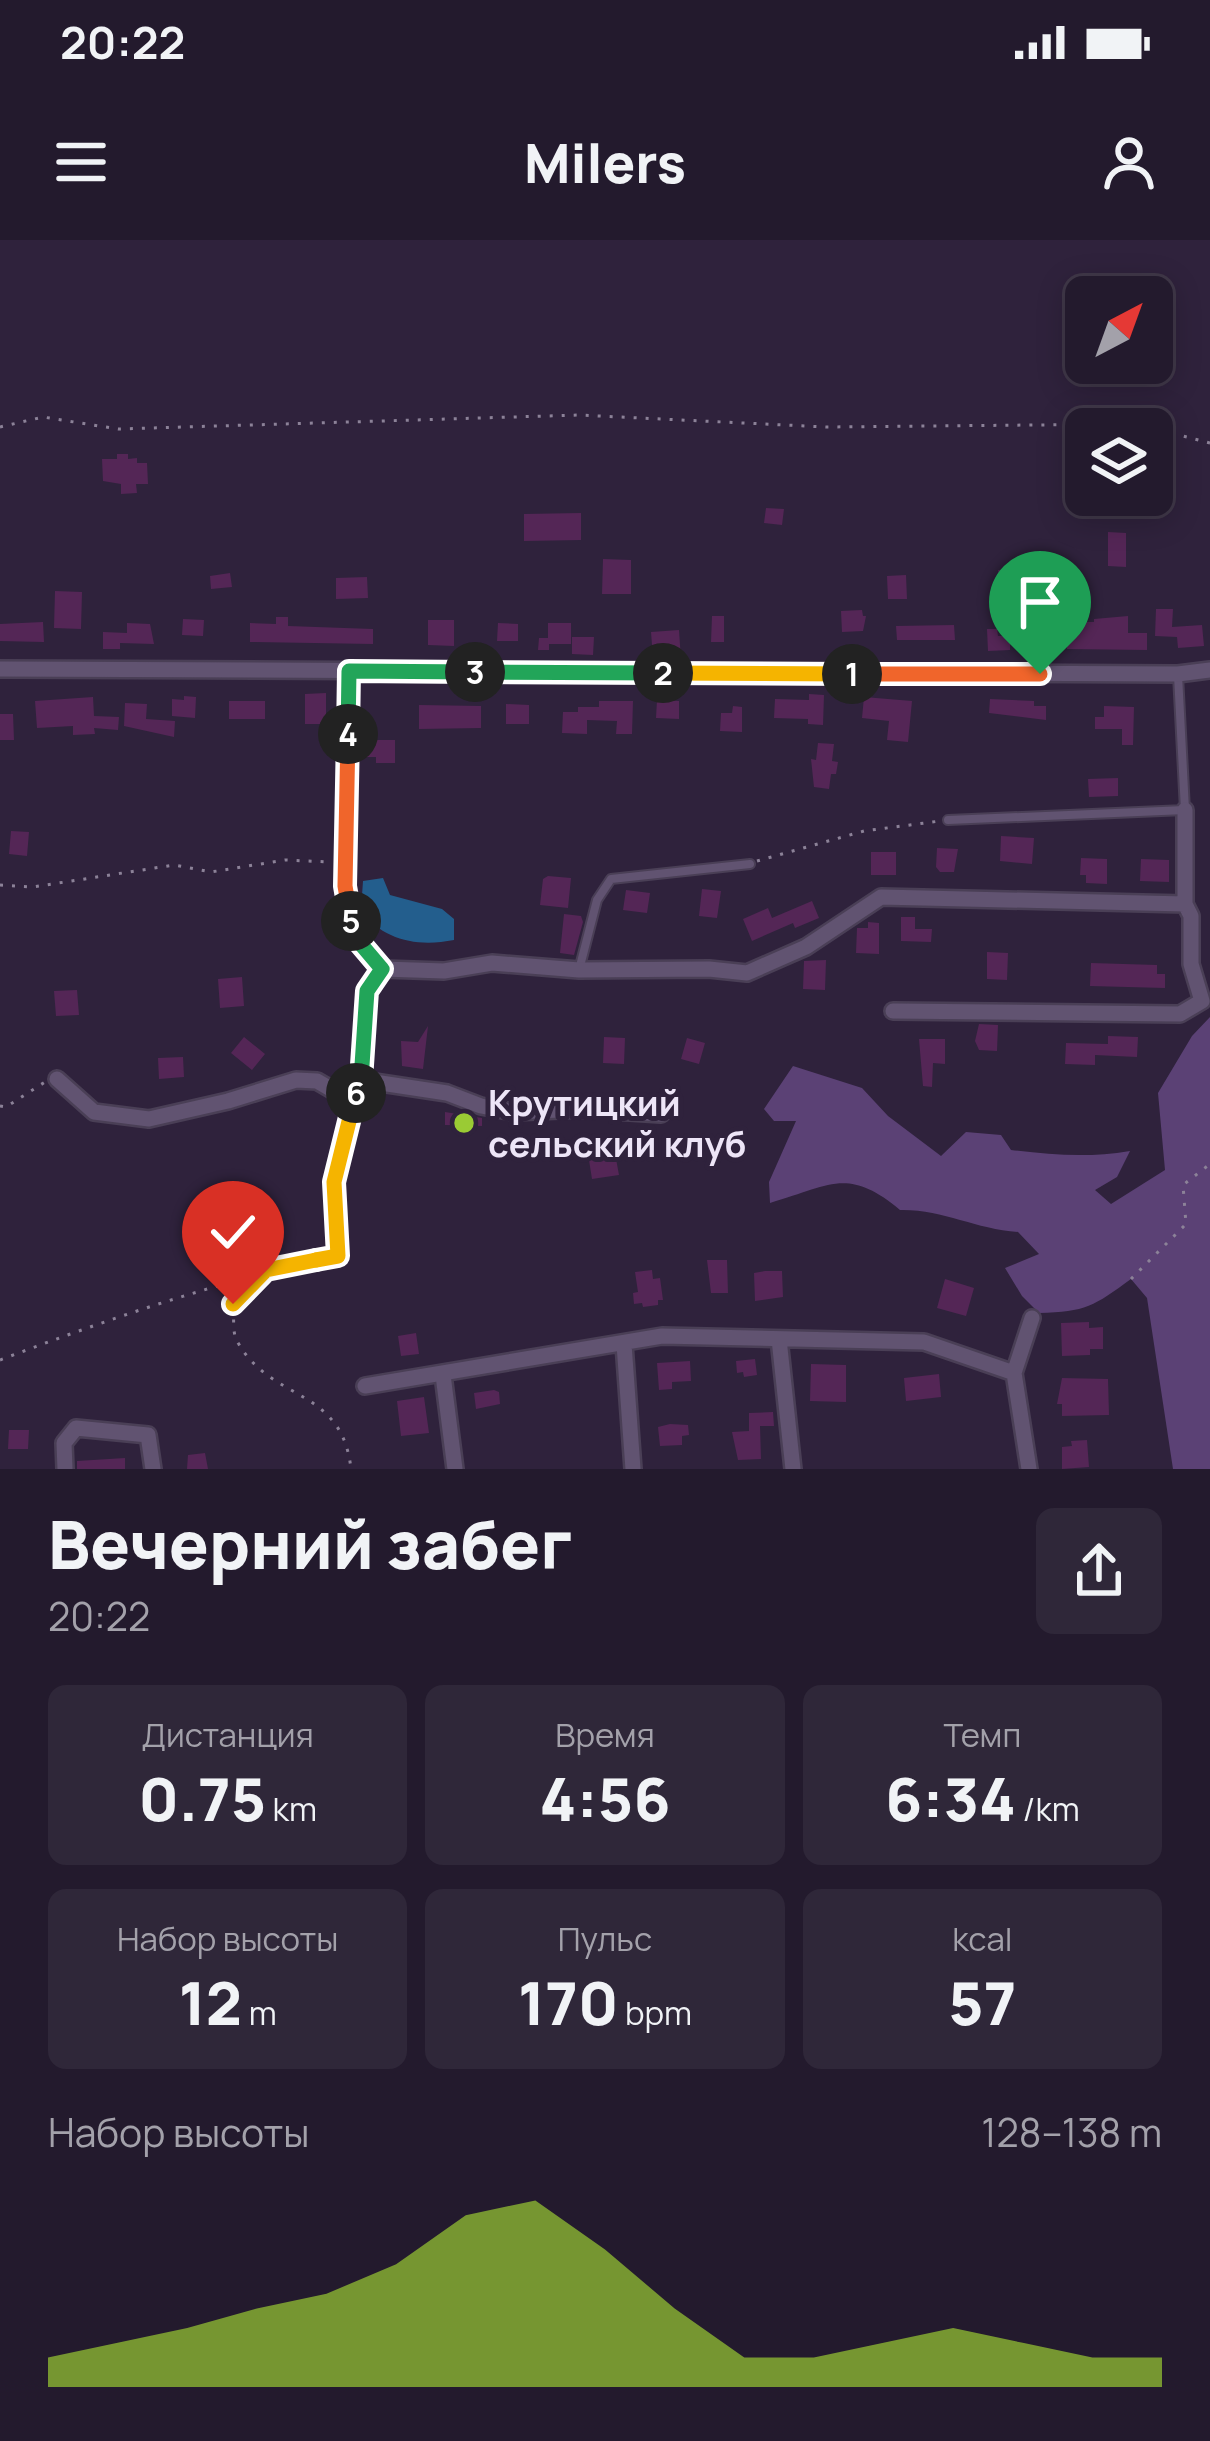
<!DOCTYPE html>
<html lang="ru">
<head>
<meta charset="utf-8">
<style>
	body { margin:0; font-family:Manrope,sans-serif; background:#2f2739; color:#f1f3f6; height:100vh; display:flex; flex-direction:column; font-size:45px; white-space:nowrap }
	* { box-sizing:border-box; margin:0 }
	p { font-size:39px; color:#a3a1aa }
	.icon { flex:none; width:66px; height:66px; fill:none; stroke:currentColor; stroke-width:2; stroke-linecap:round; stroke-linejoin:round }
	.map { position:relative; height:1229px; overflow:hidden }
	.drawer { display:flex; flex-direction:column; background:#231a2d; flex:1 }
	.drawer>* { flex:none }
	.needle { width:78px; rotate:41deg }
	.tools { position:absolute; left:1065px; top:36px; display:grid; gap:24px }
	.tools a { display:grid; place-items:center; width:108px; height:108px; border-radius:18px; background:#231a2d; box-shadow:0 6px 30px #0003,0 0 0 3px #403849; font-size:60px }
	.pin { position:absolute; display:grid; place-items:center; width:102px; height:102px; color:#fff; margin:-123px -51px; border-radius:50% 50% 50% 0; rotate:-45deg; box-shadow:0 0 12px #0007 }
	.pin .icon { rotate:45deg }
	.km { position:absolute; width:60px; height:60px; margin:-30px; border-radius:50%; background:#222; color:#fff; font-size:33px; line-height:60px; text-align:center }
	.round { display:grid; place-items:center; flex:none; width:126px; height:126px; border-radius:18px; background:#2f2739 }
	.overview { display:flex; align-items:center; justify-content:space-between; height:204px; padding:0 48px }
	h1 { font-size:66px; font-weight:800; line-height:90px }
	.metrics { display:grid; grid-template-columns:repeat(3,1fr); gap:18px; height:204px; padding:12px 48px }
	.metrics div { display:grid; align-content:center; border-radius:18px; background:#2f2739; text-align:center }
	.metrics b { font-size:60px; font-weight:800 }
	.metrics small { font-size:33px; font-weight:400 }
	.metrics p { font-size:33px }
	.chart { height:336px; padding:24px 48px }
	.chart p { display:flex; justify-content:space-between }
	.chart svg { width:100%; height:216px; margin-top:12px; fill:#9acb34; opacity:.7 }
	.status { display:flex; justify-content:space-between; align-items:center; height:84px; padding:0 60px; background:#231a2d; direction:ltr }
	.status svg { height:33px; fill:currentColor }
	header { display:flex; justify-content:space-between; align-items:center; height:156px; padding:0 48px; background:#231a2d; font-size:54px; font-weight:800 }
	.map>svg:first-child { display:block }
</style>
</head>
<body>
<div class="status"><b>20:22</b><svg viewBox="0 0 49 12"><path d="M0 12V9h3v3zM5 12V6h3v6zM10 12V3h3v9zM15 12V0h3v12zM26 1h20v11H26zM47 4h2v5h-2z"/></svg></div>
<header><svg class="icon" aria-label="menu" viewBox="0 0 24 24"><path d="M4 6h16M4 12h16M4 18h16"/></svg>Milers<svg class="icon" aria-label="person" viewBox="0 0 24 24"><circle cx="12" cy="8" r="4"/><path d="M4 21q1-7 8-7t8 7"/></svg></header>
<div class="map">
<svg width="1210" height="1229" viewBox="0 0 1210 1229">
	<rect width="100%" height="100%" fill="#2f223c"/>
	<path fill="#5b4175" d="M1210,777V1229H1173L1147,1058L1131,1039C1094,1066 1086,1072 1039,1073L1022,1056L1005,1028L1039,1014L1018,992C975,989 942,969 900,970C847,926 830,946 770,963L769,942L796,881H774L764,869L793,826L862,848L888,876L941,916L966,892L1001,895L1011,910C1053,915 1088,918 1130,911L1117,937L1095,950L1111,964L1165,930L1158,853L1192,796Z"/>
	<path fill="#235e8d" d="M383,638L390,655L442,669L454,679V700C418,707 383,701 361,670L363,641Z"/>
	<path fill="#542656" d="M117,214H128V219L137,218V223H147L148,244H136L137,253L121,254V244L103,241L102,219H117Z
		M766,268L784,269L782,285L764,283Z
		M581,273V300L524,301V274Z
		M1108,292L1126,293V327L1108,326Z
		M603,319L631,320V354H602Z
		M998,330H1013V339H1018L1014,364H999Z
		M230,333L232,347L211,349L210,336Z
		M906,335L907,359H888L887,336Z
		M367,337L368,358L336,359V338Z
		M55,351L82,352L81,389L54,388Z
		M1156,369H1173L1172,387L1202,385L1204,406L1178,408L1177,397L1155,396Z
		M862,370L863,376H866L863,391L842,392L841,371Z
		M712,376H724V402H711Z
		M1128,376V393H1147V410L1067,409V386H1084V382H1094V379Z
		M276,377H288V386L373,389V404L250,402V383L276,384Z
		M183,379L204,380L203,396L182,395Z
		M428,380H454V406L428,405Z
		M43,382L44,402L0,401V384Z
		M127,383L150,384L154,404L120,403V409H103V392L127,393Z
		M498,383L518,384V401H497Z
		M548,383H571V404H549V410H538L539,398H548Z
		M954,385L955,400H897L896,386Z
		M987,389H997L998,396H1010V410L988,411Z
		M679,390L681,420H672L670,404L652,405L651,392Z
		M572,397H594L593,415L572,414Z
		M326,453V484H305V454Z
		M809,454L824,455L823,485L808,484V479L774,478L775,459L809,460Z
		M184,456L196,457L195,478L172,476V459L184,460Z
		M93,457L94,476L119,477L118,490L94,488L95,494L73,495V486L37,488L35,461Z
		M864,457L912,461L908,502L887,500L889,481L862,478Z
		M990,459L1034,461V466H1046V480L989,473Z
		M657,460L679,461V479L656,478Z
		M229,461H265V479H229Z
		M599,461H633L632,494H616L617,481L587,480V494L562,493L563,472H578V467H599Z
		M125,463L147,464L146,479L175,481L174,497L124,486Z
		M506,464L529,465V484H506Z
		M419,465L481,466V488L419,489Z
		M733,466L742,467V492L720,491L721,473H732Z
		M1104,466L1134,467L1133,505H1122V489H1095V477H1104Z
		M0,474H13L14,500H0Z
		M364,500H395V523H376V517H364Z
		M818,503L834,504L832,521L838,522L836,534H831L829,549L814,547L811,519L816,520Z
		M1118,538V556L1089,557L1088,539Z
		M11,591L29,592L27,616L9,614Z
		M1001,596L1034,598L1032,624L1000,621Z
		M937,608L958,609L954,632H940L936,627Z
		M871,612H896V635H871Z
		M1081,618L1107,619V644L1086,643V635H1080Z
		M1141,619L1169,620V642L1140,641Z
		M548,636L571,638L568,668L540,665L543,639Z
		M702,649L721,651L717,678L699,676Z
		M626,650L650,653L647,673L623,670Z
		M812,661L819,678L795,688L793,683L752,701L743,679L768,668L772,678Z
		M564,674L581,676L583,682L574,715L560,713Z
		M901,677H915V689H932L931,702L901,701Z
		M868,682L879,683V714L856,713L857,688H868Z
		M987,712L1008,713L1007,740L987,739Z
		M826,720L825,750L803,749L804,721Z
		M1091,723L1157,725V734H1165V748L1090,746Z
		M242,737L244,766L220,768L218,739Z
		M77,750L79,775L56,776L54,751Z
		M979,784L998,785L997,811L979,810L975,801Z
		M428,786L423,829L402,826L401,801L418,802Z
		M1108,796L1138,797L1137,817L1095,815V825L1065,824L1066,803L1108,804Z
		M244,797L265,814L252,830L231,813Z
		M604,797L625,798L624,824L603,823Z
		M687,798L705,803L699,824L681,819Z
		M919,799H945V824L933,823L932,847L923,846Z
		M183,817L184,837L159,839L158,818Z
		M445,872L482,878V886L445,885Z
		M612,897L619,935L592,939L586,901Z
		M707,1020H727L728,1053H711Z
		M652,1030L653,1039L660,1038L663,1060H658V1065L643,1067L642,1063L634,1064L633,1053L638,1052L635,1032Z
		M765,1031H782L783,1057L755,1061L754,1033Z
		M945,1039L974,1048L966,1076L937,1068Z
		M1089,1082V1088L1103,1087V1109H1090V1115L1062,1116L1061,1083Z
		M416,1093L419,1114L401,1116L398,1096Z
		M755,1119L757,1135L744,1137L743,1132L737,1133L736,1121Z
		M690,1121L691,1141L672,1142V1149L659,1150L657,1123Z
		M811,1124L846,1125V1162L810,1161Z
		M939,1134L941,1157L906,1161L904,1138Z
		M1062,1138L1108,1139L1109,1175L1062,1176V1164H1057Z
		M494,1150L499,1152L500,1164L476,1169L474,1153Z
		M424,1157L429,1193L401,1196L397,1161Z
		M773,1172L774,1186H760L761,1219L738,1220L732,1192L749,1191V1173Z
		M670,1184L688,1185L689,1195L682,1196V1205L660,1206L658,1187Z
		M9,1190H29L28,1209H8Z
		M1087,1200L1089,1227L1062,1229V1207L1072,1206L1071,1201Z
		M205,1213L208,1229H187L188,1215Z
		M125,1218V1229H77V1221Z"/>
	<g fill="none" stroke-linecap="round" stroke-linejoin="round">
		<g stroke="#4a3f56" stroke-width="12">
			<path id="service" d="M948,580L1185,570L1178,435
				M579,730L597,660L611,639L750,624"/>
		</g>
		<g stroke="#4a3f56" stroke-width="20">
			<path id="minor" d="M0,429L1178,434L1210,430
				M349,431L345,646L354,696L383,729
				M383,729L444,731L492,723L579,730L709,729L747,733L806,707L881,657L1185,664
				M893,771L1180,774L1202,761L1191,724V676L1185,664V570
				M57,839L94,872L149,879L228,861L296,840L317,841L353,862L361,840L367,751L383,729
				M361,840L447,853L481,866L513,872L583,869L661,874
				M779,1099L793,1229
				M624,1104L633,1229
				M443,1135L455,1229
				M365,1146L662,1096L924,1102L1014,1133
				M65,1229L64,1203L76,1188L148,1195L153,1229
				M1029,1229L1014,1133L1032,1078"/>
		</g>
		<path stroke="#8c8298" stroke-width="3" stroke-dasharray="3 9" stroke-linecap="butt" d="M0,187L43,177L118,189L579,175L826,187L1136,184L1210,203
			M757,621L864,591L940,581
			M0,645L33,647L174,625L211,632L285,620L331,622
			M0,866L6,867L45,842
			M265,1032L234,1064C234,1076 232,1092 237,1101C271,1163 342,1146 351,1229
			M1131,1039L1186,984L1183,945L1210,924
			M0,1120C111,1078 222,1040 338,1016L334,942L350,875"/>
		<use href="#service" stroke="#615371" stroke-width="8"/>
		<use href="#minor" stroke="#615371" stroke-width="15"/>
	</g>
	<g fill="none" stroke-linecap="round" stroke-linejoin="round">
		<g stroke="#fff" stroke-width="24">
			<path id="split-1" d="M852,434H1040"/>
		</g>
		<g stroke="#fff" stroke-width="24">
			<path id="split-2" d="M663,433L852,434"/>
		</g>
		<g stroke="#fff" stroke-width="24">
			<path id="split-3" d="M475,432L663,433"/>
		</g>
		<g stroke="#fff" stroke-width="24">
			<path id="split-4" d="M348,494L349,431L475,432"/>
		</g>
		<g stroke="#fff" stroke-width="24">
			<path id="split-5" d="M348,494L345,646L351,681"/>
		</g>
		<g stroke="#fff" stroke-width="24">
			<path id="split-6" d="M351,681L354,696L382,729L367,751L361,840L356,853"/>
		</g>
		<g stroke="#fff" stroke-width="24">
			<path id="split-7" d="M316,1020L338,1016L334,942L356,853"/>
		</g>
		<g stroke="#fff" stroke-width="24">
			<path id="split-8" d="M233,1064L266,1030L316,1020"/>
		</g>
		<use href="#split-1" stroke="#f0652b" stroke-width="15"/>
		<use href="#split-2" stroke="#f5b400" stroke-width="15"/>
		<use href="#split-3" stroke="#22a559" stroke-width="15"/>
		<use href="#split-4" stroke="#22a559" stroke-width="15"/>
		<use href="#split-5" stroke="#f0652b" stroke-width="15"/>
		<use href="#split-6" stroke="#22a559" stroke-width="15"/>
		<use href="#split-7" stroke="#f5b400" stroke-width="15"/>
		<use href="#split-8" stroke="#f5b400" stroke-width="15"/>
	</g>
	<circle fill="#9acb34" stroke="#2f223c" stroke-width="4.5" cx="464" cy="883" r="12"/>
	<g text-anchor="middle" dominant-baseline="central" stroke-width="10" stroke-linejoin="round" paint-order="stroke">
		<g font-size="36" font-weight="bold" fill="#ede5f7" stroke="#2f223c" text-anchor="start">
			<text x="488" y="862">Крутицкий<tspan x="488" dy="41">сельский клуб</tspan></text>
		</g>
	</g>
</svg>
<div class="tools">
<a><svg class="needle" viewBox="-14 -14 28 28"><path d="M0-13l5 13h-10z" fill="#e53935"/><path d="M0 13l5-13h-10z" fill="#a3a1aa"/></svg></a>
<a><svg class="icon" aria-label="layers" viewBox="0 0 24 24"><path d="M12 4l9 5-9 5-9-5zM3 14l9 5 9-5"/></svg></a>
</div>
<div class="pin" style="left:1040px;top:434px;background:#1e9e55"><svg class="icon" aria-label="arrive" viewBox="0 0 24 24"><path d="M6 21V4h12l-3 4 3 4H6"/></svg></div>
<div class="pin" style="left:233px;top:1064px;background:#d93025"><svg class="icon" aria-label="check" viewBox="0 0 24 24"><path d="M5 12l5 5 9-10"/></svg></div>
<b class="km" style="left:852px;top:434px">1</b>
<b class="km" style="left:663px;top:433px">2</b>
<b class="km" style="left:475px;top:432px">3</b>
<b class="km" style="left:348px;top:494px">4</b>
<b class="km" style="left:351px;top:681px">5</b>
<b class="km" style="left:356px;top:853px">6</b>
</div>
<section class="drawer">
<div class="overview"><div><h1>Вечерний забег</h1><p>20:22</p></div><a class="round"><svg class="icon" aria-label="share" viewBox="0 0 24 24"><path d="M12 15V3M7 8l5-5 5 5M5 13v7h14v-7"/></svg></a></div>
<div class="metrics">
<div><p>Дистанция</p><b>0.75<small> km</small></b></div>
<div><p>Время</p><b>4:56</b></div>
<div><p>Темп</p><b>6:34<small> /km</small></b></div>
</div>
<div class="metrics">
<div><p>Набор высоты</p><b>12<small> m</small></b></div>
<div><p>Пульс</p><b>170<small> bpm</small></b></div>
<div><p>kcal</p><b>57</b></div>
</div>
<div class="chart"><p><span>Набор высоты</span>128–138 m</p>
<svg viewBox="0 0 160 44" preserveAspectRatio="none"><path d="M0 44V38L10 35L20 32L30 28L40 25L50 19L60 9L70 6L80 16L90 28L100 38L110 38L120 35L130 32L140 35L150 38L160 38V44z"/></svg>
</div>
</section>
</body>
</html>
